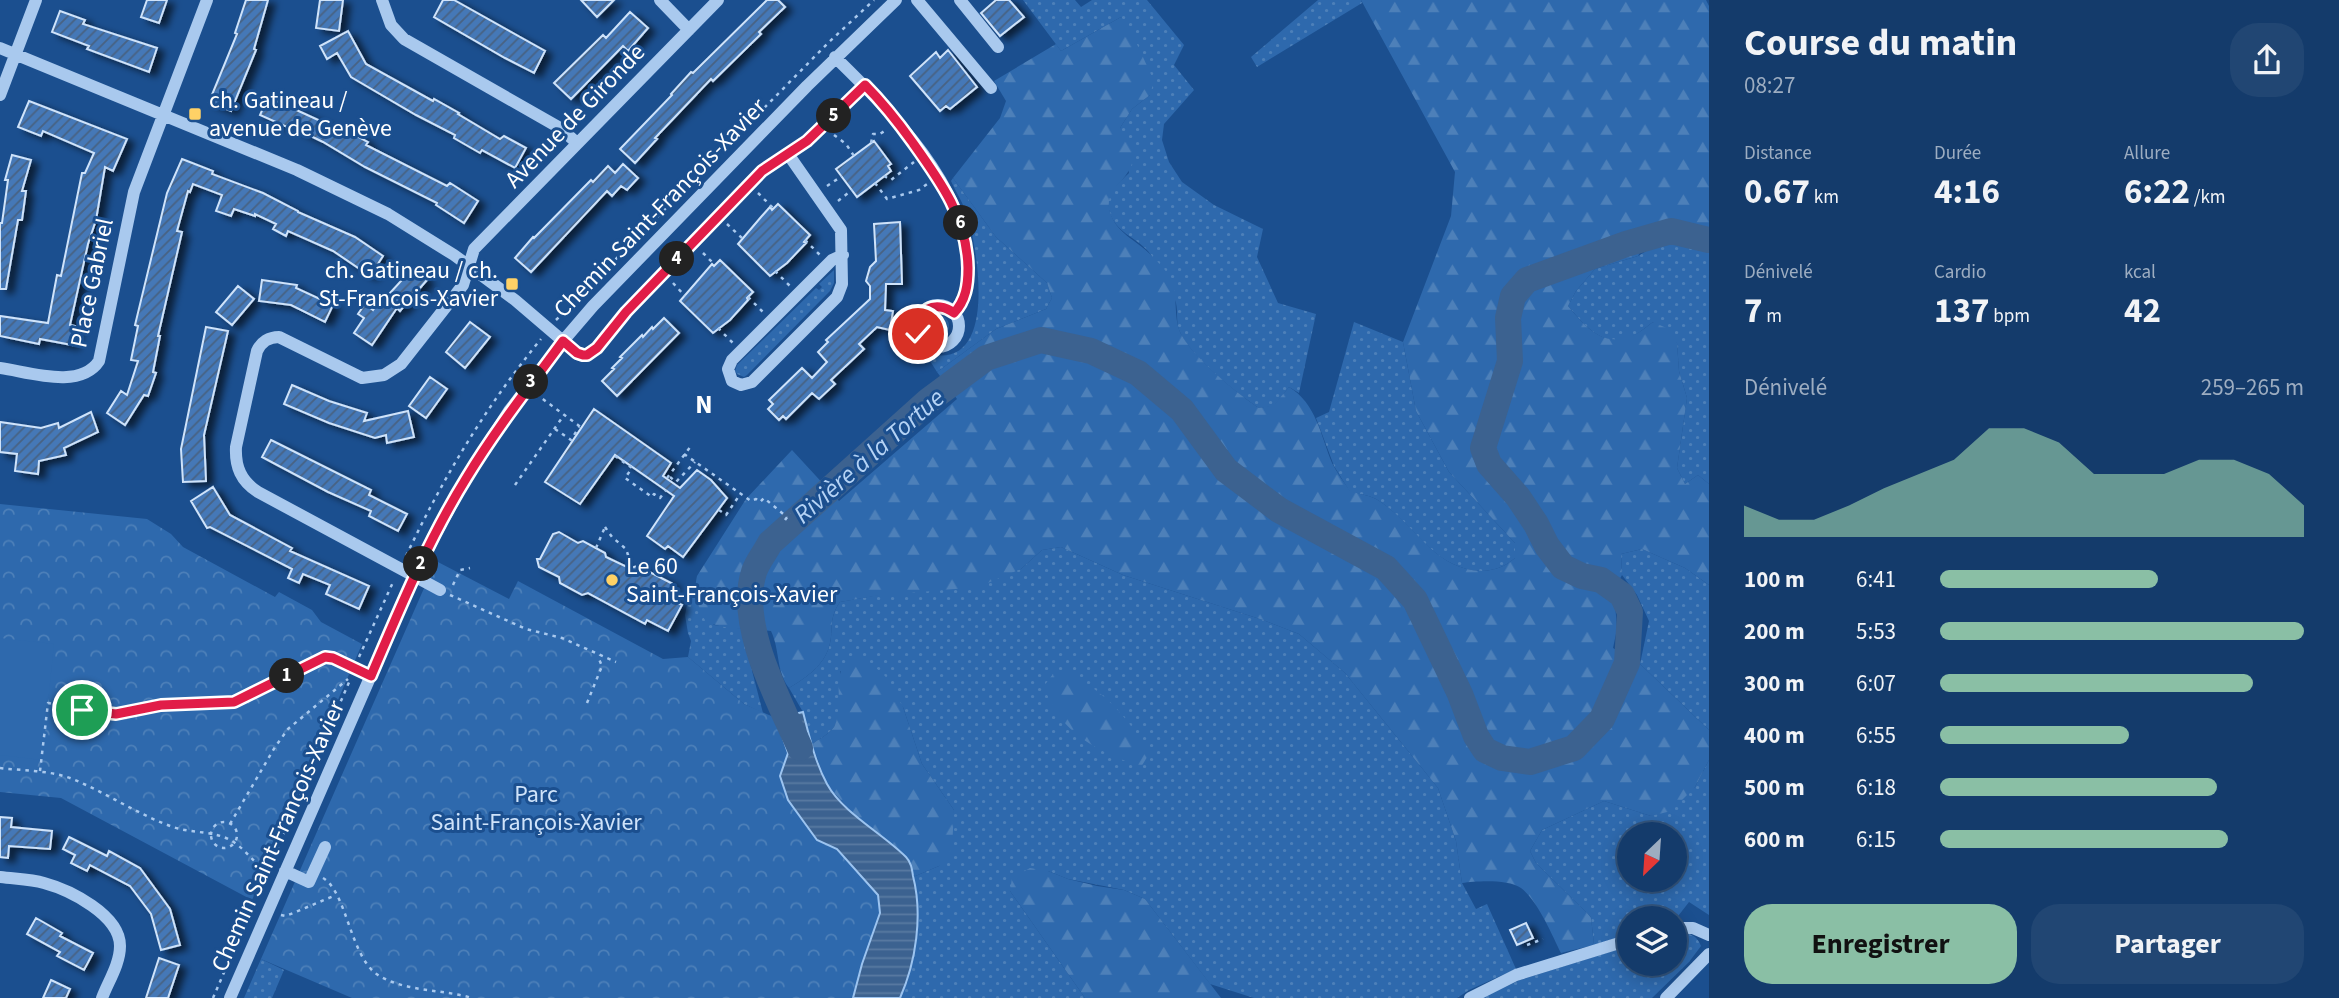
<!DOCTYPE html>
<html lang="fr">
<head>
<meta charset="utf-8">
<style>
	body { margin:0; font-family:"Source Sans 3",sans-serif; background:#214673; color:#f1f3f6; height:100vh; display:flex; flex-direction:column; font-size:26px; white-space:nowrap }
	* { box-sizing:border-box; margin:0 }
	p { font-size:23px; color:#9dadc1 }
	.icon { flex:none; width:38px; height:38px; fill:none; stroke:currentColor; stroke-width:2; stroke-linecap:round; stroke-linejoin:round }
	.map { position:relative; flex:1; overflow:hidden }
	.side { display:flex; flex-direction:column; background:#143b6b; width:630px }
	.side>* { flex:none }
	.needle { width:46px; rotate:205deg }
	.tools { position:absolute; left:1617px; top:822px; display:grid; gap:14px }
	.tools a { display:grid; place-items:center; width:70px; height:70px; border-radius:50%; background:#143b6b; box-shadow:0 4px 18px #0003,0 0 0 2px #33557e; font-size:35px }
	.pin { position:absolute; display:grid; place-items:center; width:60px; height:60px; color:#fff; margin:-30px; border:4px solid #fff; border-radius:50%; box-shadow:0 2px 7px #0007 }
	.km { position:absolute; width:35px; height:35px; margin:-18px; border-radius:50%; background:#222; color:#fff; font-size:19px; line-height:35px; text-align:center }
	.round { display:grid; place-items:center; flex:none; width:74px; height:74px; border-radius:28px; background:#214673 }
	.overview { display:flex; align-items:center; justify-content:space-between; height:119px; padding:0 35px }
	h1 { font-size:38px; font-weight:700; line-height:52px }
	.metrics { display:grid; grid-template-columns:repeat(3,1fr); gap:10px; height:119px; padding:7px 35px }
	.metrics div { display:grid; align-content:center }
	.metrics b { font-size:35px; font-weight:700 }
	.metrics small { font-size:19px; font-weight:400 }
	.metrics p { font-size:19px }
	.chart { height:196px; padding:14px 35px }
	.chart p { display:flex; justify-content:space-between }
	.chart svg { width:100%; height:126px; margin-top:7px; fill:#8abfa5; opacity:.7 }
	.action { display:flex; gap:14px; margin-top:auto; padding:14px 35px }
	.action a { flex:1; height:80px; border-radius:28px; background:#8abfa5; color:#111; font-size:28px; font-weight:700; line-height:80px; text-align:center }
	.action a+a { background:#214673; color:#f1f3f6 }
	ul { padding:0 35px; list-style:none; font-size:23px }
	li { display:grid; grid-template-columns:112px 84px 1fr; align-items:center; height:52px }
	li i { height:18px; border-radius:9px; background:#8abfa5 }
	main { display:flex; flex:1; min-height:0 }
	.map>svg:first-child { display:block }
</style>
</head>
<body>
<main>
<div class="map">
<svg width="1709" height="998" viewBox="0 0 1709 998">
	<defs>
		<pattern id="grass-dots" width="8" height="8" patternUnits="userSpaceOnUse" patternTransform="scale(1.75)"><rect width="8" height="8" fill="#2e69ad"/><path d="M2 2h.1M6 6h.1" fill="none" stroke="#4d80b9" stroke-width="1.8" stroke-linecap="round"/></pattern>
		<pattern id="forest-firs" width="22" height="20" patternUnits="userSpaceOnUse" patternTransform="scale(1.75)"><rect width="22" height="20" fill="#2e69ad"/><path d="M5 1l3.5 6h-7zM16 11l3.5 6h-7z" fill="#4d80b9"/></pattern>
		<pattern id="park-crowns" width="20" height="18" patternUnits="userSpaceOnUse" patternTransform="scale(1.75)"><rect width="20" height="18" fill="#2e69ad"/><path d="M2 6a3 3 0 1 1 6 0M12 15a3 3 0 1 1 6 0" fill="none" stroke="#4d80b9"/></pattern>
		<pattern id="water-rules" width="6" height="5" patternUnits="userSpaceOnUse" patternTransform="scale(1.75)"><rect width="6" height="5" fill="#3c6290"/><path d="M0 2.5h6" fill="none" stroke="#597aa1"/></pattern>
		<pattern id="building-hatch" width="6" height="6" patternUnits="userSpaceOnUse" patternTransform="scale(1.75)"><rect width="6" height="6" fill="#4478b7"/><path d="M-1 1l2-2M0 6l6-6M5 7l2-2" fill="none" stroke="#486282"/></pattern>
		<filter id="shadow"><feDropShadow dx="7" dy="4" stdDeviation="3.5" flood-color="#0009"/></filter>
	</defs>
	<rect width="100%" height="100%" fill="#1b4f8f"/>
	<path fill="url(#grass-dots)" fill-rule="evenodd" d="M1023,0H1075L1081,7L1092,0H1147L1184,45L1174,65L1194,90L1164,124L1162,140L1169,162L1182,182L1214,205L1263,229L1257,257L1278,303L1316,314L1299,393L1289,387L1274,406L1259,408C1236,393 1189,355 1179,330C1176,321 1178,312 1176,303C1173,291 1158,266 1151,255C1138,236 1110,233 1108,203C1108,191 1121,181 1129,173L1120,128L1132,109L1150,95L1121,17L1061,51Z
		M1318,0H1361L1362,3L1257,67L1251,57Z
		M953,178L996,237L1047,283L1052,298L1046,309L996,329L937,372L925,353C997,374 979,259 969,221C966,208 957,194 951,181Z
		M1673,239L1709,253V484L1698,475L1685,484L1677,468L1687,398L1679,371L1677,343L1653,322C1646,327 1637,335 1629,338C1602,347 1584,325 1568,306L1576,291L1595,269L1638,256L1658,244Z
		M834,270V283L830,291L747,375L744,377L737,374L735,371L737,365L816,288L819,290L822,287L819,284Z
		M927 326a11 11 0 1 1 22 0a11 11 0 1 1-22 0Z
		M1354,322L1403,342L1416,411L1449,472L1515,543V558C1506,566 1494,571 1481,571C1432,569 1414,522 1376,499C1369,495 1358,494 1350,492L1334,466L1316,418L1329,412Z
		M1061,547L1123,575L1263,620L1299,634L1345,673L1438,788L1456,841L1462,883L1476,909L1487,904L1516,969L1469,990L1457,998H1254L1210,984L1145,899L1124,890L1068,879L1048,871L1010,891L1085,998H900L908,981L917,892L913,877L939,866L954,810L922,764L903,707L840,671C840,685 842,715 834,727C828,735 819,739 812,744L803,712L789,688C804,679 821,668 828,650C835,632 827,620 840,602L1021,569L1042,550Z
		M1642,549L1685,568L1709,585V730L1640,664L1649,621L1637,595L1622,575L1621,554Z
		M689,595L695,597L696,603L714,625L744,629L750,663L763,713L744,704L688,657L691,641L688,633L685,615Z
		M1709,760V915L1689,902L1675,920L1629,919V934L1594,945L1591,917L1536,863L1530,851L1542,830L1604,801L1651,816L1695,787ZM1629,835H1675V880H1629Z
		M1682,932C1692,934 1697,936 1701,946L1689,962L1652,998H1482L1520,980L1629,946V964H1675V934Z
		M261,959L284,970L272,998H244Z"/>
	<path fill="url(#forest-firs)" d="M1361,0H1706L1709,6V232L1688,224L1657,223L1638,256L1595,269L1576,291L1568,306C1584,325 1602,347 1629,337C1637,335 1646,327 1653,322L1673,331L1677,343L1679,371L1687,398L1677,468L1685,484L1698,475L1709,484V585L1685,568L1642,549L1621,554L1622,575L1614,590L1617,629L1613,648L1640,664L1709,730V760L1695,787L1671,811L1651,816L1604,801L1542,830L1530,851L1536,863L1591,917L1594,945L1561,953C1552,935 1538,901 1521,888C1508,879 1477,881 1462,883L1456,841L1438,788L1345,673L1299,634L1263,620L1123,575L1061,547L1042,550L1021,569L978,587L875,596L840,602C827,620 835,632 828,650C821,668 804,679 789,688C776,671 780,650 771,631C749,629 727,630 706,622C697,605 693,594 697,576L746,499L792,450L839,501L957,399L937,372L996,329L1046,309L1052,298L1047,283L996,237L953,178L1000,118L1006,101L994,81L1056,44L1061,51L1121,17L1129,27L1154,81L1150,95L1132,109L1120,128C1124,134 1132,144 1133,151C1136,181 1102,185 1110,212C1116,233 1136,240 1150,254C1156,260 1163,267 1168,274C1178,288 1174,309 1178,326C1183,350 1238,394 1259,408L1274,405L1289,387C1316,403 1321,436 1332,463C1337,473 1344,482 1350,491C1358,494 1369,495 1376,499C1414,521 1432,569 1481,571C1494,571 1506,566 1515,558V543L1449,472L1416,411L1403,342L1451,216L1455,172Z
		M859,653L885,676L903,707L922,764L954,810L952,849L939,866L913,877L909,859L858,819L827,785L812,744C819,739 828,735 834,727C837,722 837,717 838,711C841,686 832,665 859,653Z
		M1068,673C1103,690 1130,719 1149,754L1141,767C1096,750 1060,734 1044,686L1053,674Z
		M1030,868L1048,871L1068,879L1097,886L1124,890L1145,899L1221,998H1085L1010,891L1012,878Z"/>
	<path fill="url(#park-crowns)" d="M0,504L147,519L171,534L183,547L275,597L279,592L312,610L321,622L362,644L252,900L61,798L0,792Z
		M436,561L509,599L518,581L663,659L688,657L744,704L776,718L788,753L781,776L817,840L837,849L878,895L880,913L862,964L853,998H352L261,959Z"/>
	<path fill="#2e69ad" d="M0,638L54,644L42,760L0,755Z"/>
	<path fill="url(#water-rules)" stroke="#9cc4f0" stroke-width="2" d="M803,712C809,735 815,762 827,784C843,813 882,833 906,857C911,862 912,869 913,876C923,915 916,962 900,998H853L862,964L880,913L878,895L837,849L817,840L788,800L780,776L788,753L776,718Z"/>
	<g fill="none" stroke-linecap="round" stroke-linejoin="round">
		<path stroke="#3c6290" stroke-width="26" d="M800,748C779,700 737,625 754,572C757,562 765,553 770,543L928,401L986,358L1041,340L1091,351L1138,373L1182,410L1226,470L1279,510L1386,568L1415,600L1460,694L1476,736L1485,750L1502,758L1530,762L1574,748L1602,719L1627,663L1630,612L1622,595L1601,580L1582,576L1563,567L1547,546L1536,524L1518,497L1489,464L1483,448L1510,361L1508,318L1513,296L1527,280L1626,244L1671,231L1709,240"/>
	</g>
	<path fill="url(#building-hatch)" stroke="#cfe3fa" stroke-width="2" filter="url(#shadow)" d="M147,0H167L159,23L141,17Z
		M246,0H268L254,49L256,50L231,111L209,102L237,34L235,33Z
		M320,0H343L339,31L316,28Z
		M443,0H454L545,51L534,73L505,58L434,17Z
		M581,0H614L597,17Z
		M767,0H778L785,7L759,32L761,34L713,81L711,79L655,138L657,139L635,163L620,149L672,95L671,94L691,72L693,73Z
		M996,0H1009L1024,17L1000,36L981,13Z
		M60,11L85,20L83,24L157,48L149,72L87,49L89,46L52,32Z
		M630,12L648,28L628,51L623,46L571,99L554,83L603,35L606,38Z
		M348,31L366,64L433,101L434,99L459,113L458,114L500,139L504,136L526,148L515,168L482,150L480,153L454,138L455,135L416,115L351,77L337,53L327,59L320,46Z
		M948,50L977,87L950,109L946,106L940,111L910,76L936,52L940,58Z
		M268,97L340,130L342,128L368,142L366,145L447,186L450,183L478,201L464,223L436,205L437,203L365,167L323,142L288,125L287,127L260,115Z
		M29,101L127,139L113,171L105,167L96,220L88,244L70,325L75,326L72,345L40,339L39,344L0,336V316L48,323L57,275L61,276L82,173H85L94,153L43,131L41,136L18,127Z
		M874,141L891,164L888,166L891,171L857,197L836,169Z
		M12,155L31,160L22,191H26L22,220H18L6,289H0V223H2L8,180H5Z
		M182,159L213,171L212,174L263,193L298,211V212L355,237L383,256L370,276L333,251L288,231L286,236L273,229L276,224L255,214V216L234,209L231,216L216,211L222,195L193,184L190,192L188,191L177,231L182,232L158,336H160L153,372L156,373L148,396L144,395L125,425L107,413L121,391L127,395L138,361L131,360L138,326L135,325L167,193Z
		M623,164L638,178L627,190L621,186L612,196L607,191L531,272L515,258L533,237L534,238L591,180L593,182L608,166L615,173Z
		M778,204L810,235L804,242L806,243L787,263L770,276L738,244L761,217L770,207L772,210Z
		M900,222L902,284H886L885,310L893,311L890,330L877,327L859,344L864,349L831,380L835,384L819,399L812,393L786,419L783,416L779,420L768,409L773,404L769,400L802,368L812,378L827,362L818,352L828,342L826,340L870,299V286L866,281L870,267L876,261L874,224Z
		M720,260L753,292L747,298L748,300L730,320L713,333L680,301L712,264L714,266Z
		M413,268L427,280L400,311L397,308L372,345L354,333L364,318L358,314L365,304L373,310L377,304L379,305Z
		M262,280L297,285L296,288L333,305L325,322L291,305L259,301Z
		M238,286L254,299L232,325L216,312Z
		M664,318L679,333L617,396L602,381L614,369L612,368L622,358L620,357L642,335L643,337L652,327L653,329Z
		M470,322L490,337L465,368L446,352Z
		M206,327L228,331L204,435L206,481L183,482L181,449Z
		M430,377L447,389L426,418L409,406Z
		M292,385L329,401L367,413L364,421L408,411L414,437L387,443L386,435L375,438L329,423L284,404Z
		M594,409L671,463L663,476L680,488L697,470L711,480L727,498L683,557L668,546L665,549L647,536L674,496L615,455L580,504L545,482Z
		M91,412L98,432L64,448L66,455L39,461L38,474L15,471L17,454L0,452V422L41,428L58,423L59,428Z
		M271,440L371,490L369,495L407,514L398,531L369,516L371,511L328,492L262,457Z
		M213,487L230,515L292,548L290,551L369,586L359,609L326,594L330,585L303,574L299,583L288,578L292,569L210,527L207,528L191,501Z
		M559,532L578,543L583,541L605,553L606,557L629,568L638,566L673,584L666,597L682,605L668,631L647,620L645,624L588,593L582,595L560,583L559,577L539,567L537,559H540L553,534Z
		M0,817L12,818L11,827L52,831L50,849L9,846L8,858L0,857Z
		M69,837L107,856L109,851L140,868L170,909L180,945L161,950L151,914L130,886L90,865L87,871L71,863L75,855L63,849Z
		M36,918L62,933L60,936L93,953L84,970L57,956L60,952L27,934Z
		M1526,923L1533,938L1517,945L1510,930Z
		M159,958L179,965L168,998H146Z
		M51,980L70,989L66,998H43Z"/>
	<g fill="none" stroke-linecap="round" stroke-linejoin="round">
		<path stroke="#a9c9ee" stroke-width="2.5" stroke-dasharray="3.5 5" stroke-linecap="butt" d="M834,135L846,144L854,156
			M871,143L873,134H880L886,130
			M884,176L891,180L914,162
			M875,183L887,199L919,190L927,184
			M827,186L842,176
			M758,193L773,208
			M838,201L852,190
			M727,224L743,239
			M805,240L820,255
			M703,253L715,265
			M775,271L790,286
			M673,283L685,296
			M748,297L763,312
			M556,320L828,43L874,0
			M718,328L733,343
			M536,394L582,428
			M555,429L571,440L579,427
			M684,454L751,501L756,499L760,502L764,498L787,517
			M615,456L632,468L625,478L652,497L654,494L660,498L666,490
			M670,477L676,482L695,462
			M667,478L691,446
			M515,485L564,415
			M719,510L726,515L741,493
			M785,520L790,513
			M605,527L612,537L626,549L632,567
			M596,548L605,527
			M406,556C443,478 486,406 541,339
			M453,585L460,570L470,568
			M450,595L526,629L562,638L616,662
			M359,657L394,580
			M587,703L602,666L599,659L600,655
			M0,768C24,771 52,770 75,780C108,794 139,815 173,827C193,834 217,830 235,843C249,853 251,862 269,870
			M40,771L48,703L103,714H116L161,705L220,704
			M211 835a13 13 0 1 1 26 0a13 13 0 1 1-26 0Z
			M230,824L275,747L288,729L348,679
			M323,878C347,892 350,957 378,975C405,992 442,989 472,998
			M281,915L286,916L336,895
			M1527,945L1543,939
			M213,998L350,680"/>
		<path stroke="#a9c9ee" stroke-width="12" d="M382,0L391,25L404,39L560,128L577,143
			M660,0L689,30
			M917,0L991,88
			M960,0L998,47
			M0,48L297,170L388,214L454,255L515,300L577,353L587,355L597,348L626,312L762,171L807,141L865,85
			M835,57C890,111 967,186 968,268C968,285 967,300 954,313
			M0,95L36,0
			M788,154L841,230L842,284L837,297L752,382L741,385L732,381L728,369L732,360L832,260L843,255
			M917 326a21 21 0 1 1 42 0a21 21 0 1 1-42 0Z
			M0,368C29,372 80,390 99,361L134,192L207,0
			M440,590L258,492C241,481 235,467 236,447L257,351C261,342 269,337 279,337L362,378L384,375L401,364L463,285L474,249L718,0
			M234,702L325,657L333,658L371,676
			M285,871L309,882L325,847
			M0,877C14,879 30,879 44,883C70,890 120,915 120,946C120,964 108,982 102,998
			M1675,928H1693L1709,935
			M230,998L410,586L435,535L466,478L509,411L563,341L593,306L807,86L896,0
			M1470,998L1516,975L1629,940
			M1666,998L1709,954"/>
	</g>
	<g fill="none" stroke-linecap="round" stroke-linejoin="round">
		<g stroke="#fff" stroke-width="14">
			<path id="route" d="M82,710L116,714L161,705L234,702L325,657L333,658L371,676C400,608 428,540 467,477C496,429 530,386 563,341L577,353L583,355H587L597,348L626,312L762,171L807,141L865,85C883,103 898,122 913,143C941,182 967,218 968,268C968,285 966,300 954,313C936,299 913,310 918,334"/>
		</g>
		<use href="#route" stroke="#e11d48" stroke-width="9"/>
	</g>
	<g fill="#ffd166" stroke="#1b4f8f" stroke-width="2.5">
		<rect x="188" y="107" width="14" height="14" rx="3.5"/>
		<rect x="505" y="277" width="14" height="14" rx="3.5"/>
		<circle cx="612" cy="580" r="7"/>
	</g>
	<g text-anchor="middle" dominant-baseline="central" stroke-width="6" stroke-linejoin="round" paint-order="stroke">
		<g font-size="24" fill="#fff" stroke="#1b4f8f" text-anchor="start">
			<text x="209" y="100">ch. Gatineau /<tspan x="209" dy="28">avenue de Genève</tspan></text>
			<text x="498" y="270" text-anchor="end">ch. Gatineau / ch.<tspan x="498" dy="28">St-Francois-Xavier</tspan></text>
			<text x="626" y="566">Le 60<tspan x="626" dy="28">Saint-François-Xavier</tspan></text>
		</g>
		<g font-size="24" fill="#fff" stroke="#1b4f8f">
			<text transform="translate(575 116) rotate(-46)">Avenue de Gironde</text>
			<text transform="translate(660 208) rotate(-46)">Chemin Saint-François-Xavier</text>
			<text transform="translate(92 283) rotate(-78)">Place Gabriel</text>
			<text transform="translate(278 836) rotate(-66)">Chemin Saint-François-Xavier</text>
		</g>
		<g font-size="24" fill="#cfe3fa" stroke="#1b4f8f">
			<text x="536" y="794">Parc<tspan x="536" dy="28">Saint-François-Xavier</tspan></text>
		</g>
		<g font-size="26" font-weight="bold" fill="#fff" stroke="#1b4f8f">
			<text x="704" y="404">N</text>
		</g>
		<g font-size="26" font-style="italic" fill="#b5d3f5" stroke="#1b4f8f">
			<text transform="translate(869 456) rotate(-41)">Rivière à la Tortue</text>
		</g>
	</g>
</svg>
<div class="tools">
<a><svg class="needle" viewBox="-14 -14 28 28"><path d="M0-13l5 13h-10z" fill="#e53935"/><path d="M0 13l5-13h-10z" fill="#9dadc1"/></svg></a>
<a><svg class="icon" aria-label="layers" viewBox="0 0 24 24"><path d="M12 4l9 5-9 5-9-5zM3 14l9 5 9-5"/></svg></a>
</div>
<div class="pin" style="left:82px;top:710px;background:#1e9e55"><svg class="icon" aria-label="arrive" viewBox="0 0 24 24"><path d="M6 21V4h12l-3 4 3 4H6"/></svg></div>
<div class="pin" style="left:918px;top:334px;background:#d93025"><svg class="icon" aria-label="check" viewBox="0 0 24 24"><path d="M5 12l5 5 9-10"/></svg></div>
<b class="km" style="left:287px;top:676px">1</b>
<b class="km" style="left:421px;top:564px">2</b>
<b class="km" style="left:531px;top:382px">3</b>
<b class="km" style="left:677px;top:259px">4</b>
<b class="km" style="left:834px;top:116px">5</b>
<b class="km" style="left:961px;top:223px">6</b>
</div>
<section class="side">
<div class="overview"><div><h1>Course du matin</h1><p>08:27</p></div><a class="round"><svg class="icon" aria-label="share" viewBox="0 0 24 24"><path d="M12 15V3M7 8l5-5 5 5M5 13v7h14v-7"/></svg></a></div>
<div class="metrics">
<div><p>Distance</p><b>0.67<small> km</small></b></div>
<div><p>Durée</p><b>4:16</b></div>
<div><p>Allure</p><b>6:22<small> /km</small></b></div>
</div>
<div class="metrics">
<div><p>Dénivelé</p><b>7<small> m</small></b></div>
<div><p>Cardio</p><b>137<small> bpm</small></b></div>
<div><p>kcal</p><b>42</b></div>
</div>
<div class="chart"><p><span>Dénivelé</span>259–265 m</p>
<svg viewBox="0 0 160 44" preserveAspectRatio="none"><path d="M0 44V33L10 38L20 38L30 33L40 27L50 22L60 17L70 6L80 6L90 11L100 22L110 22L120 22L130 17L140 17L150 22L160 33V44z"/></svg>
</div>
<ul>
<li><b>100 m</b>6:41<i style="width:60%"></i></li>
<li><b>200 m</b>5:53<i style="width:100%"></i></li>
<li><b>300 m</b>6:07<i style="width:86%"></i></li>
<li><b>400 m</b>6:55<i style="width:52%"></i></li>
<li><b>500 m</b>6:18<i style="width:76%"></i></li>
<li><b>600 m</b>6:15<i style="width:79%"></i></li>
</ul>
<div class="action"><a>Enregistrer</a><a>Partager</a></div>
</section>
</main>
</body>
</html>
